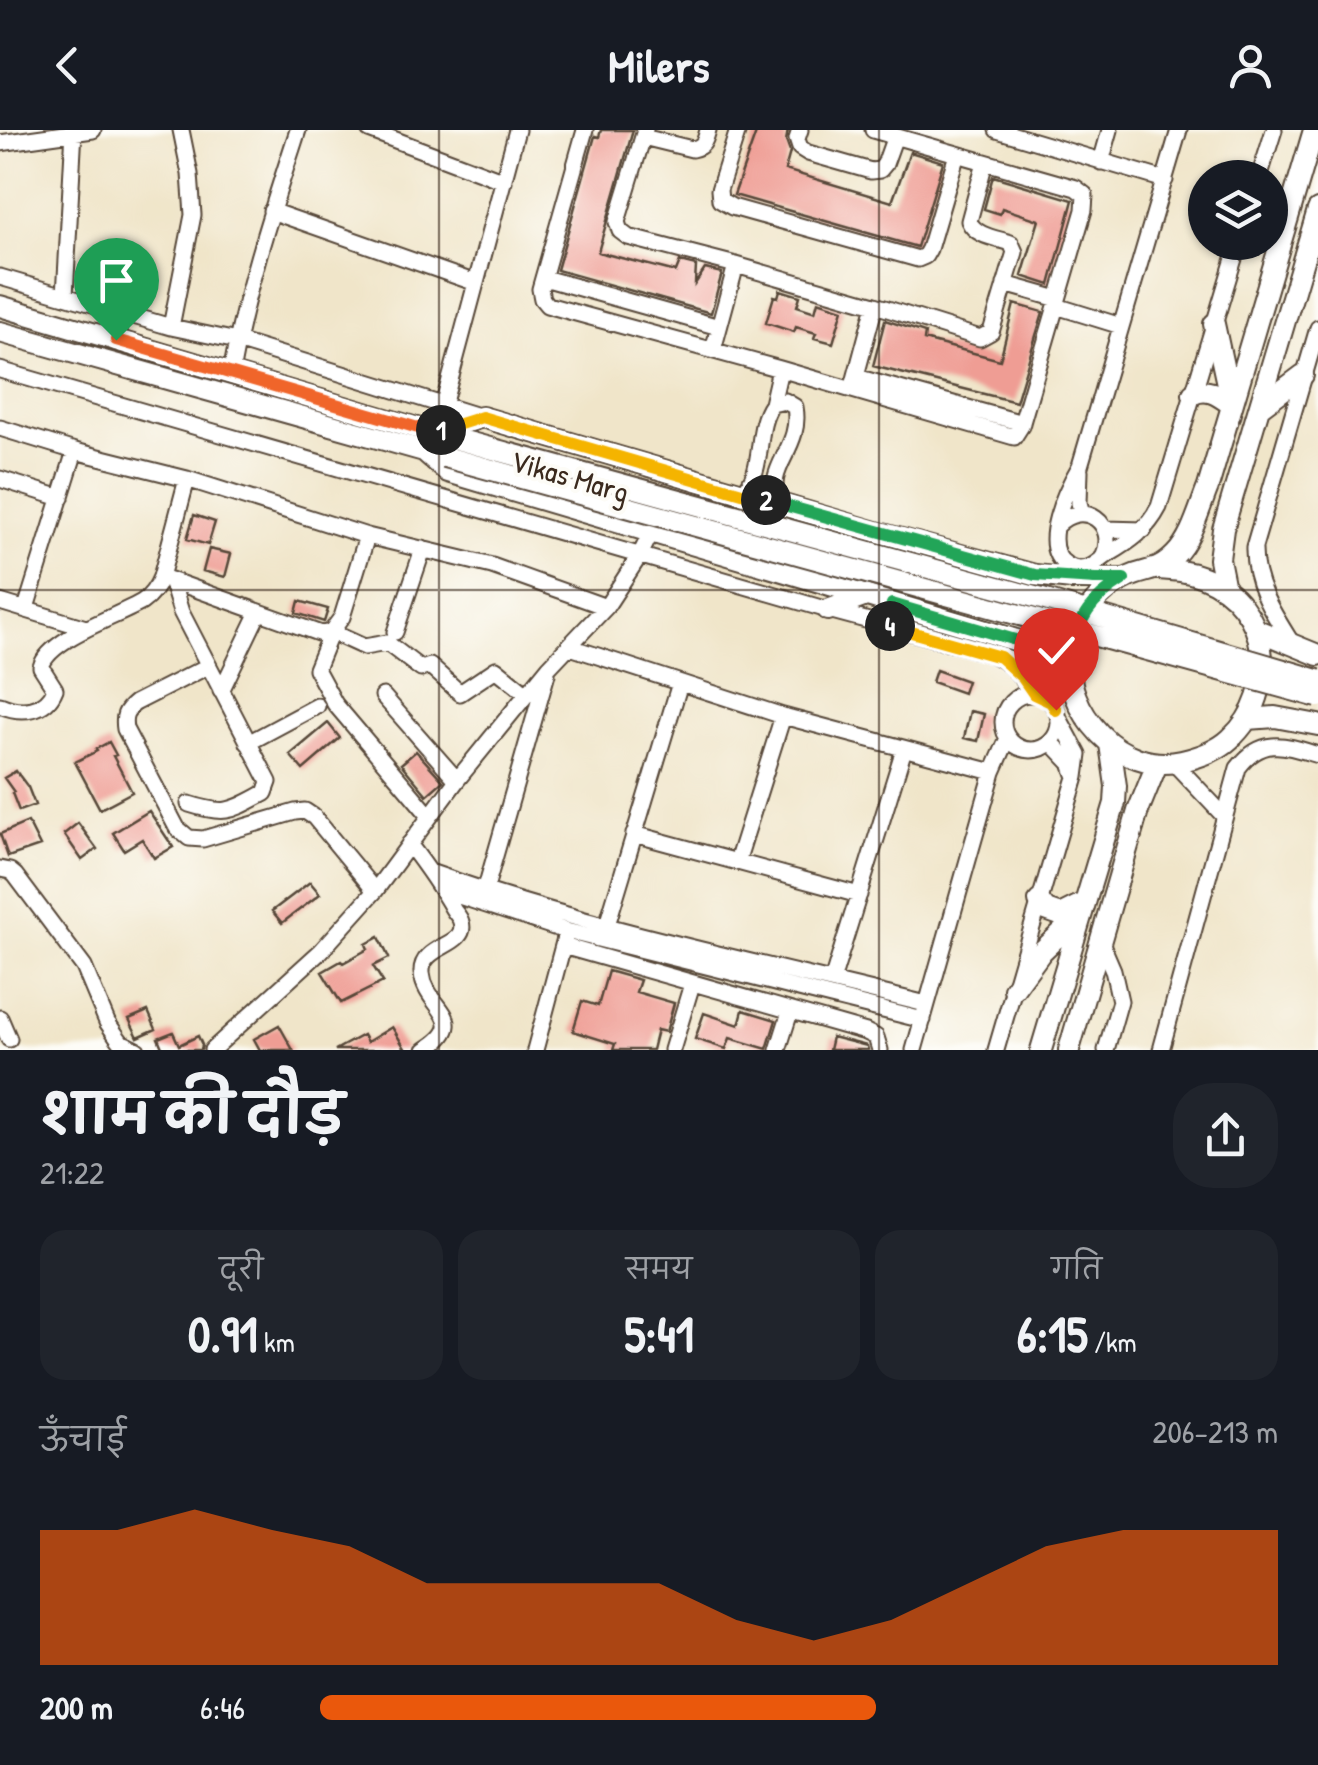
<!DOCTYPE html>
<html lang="hi">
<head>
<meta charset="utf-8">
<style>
	body { margin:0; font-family:"Patrick Hand","Playpen Sans Deva",sans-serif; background:#20242c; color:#f1f3f6; height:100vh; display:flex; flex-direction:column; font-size:38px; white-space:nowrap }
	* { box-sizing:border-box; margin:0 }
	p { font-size:32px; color:#9ea1a6 }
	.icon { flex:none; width:55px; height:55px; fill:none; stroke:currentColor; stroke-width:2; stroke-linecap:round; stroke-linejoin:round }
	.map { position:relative; height:920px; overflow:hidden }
	.details { display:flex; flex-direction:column; background:#171b24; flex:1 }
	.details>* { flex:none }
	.buttons { position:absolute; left:1188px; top:30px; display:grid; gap:20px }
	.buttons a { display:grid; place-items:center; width:100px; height:100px; border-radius:50%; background:#171b24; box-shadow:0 2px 8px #0004; font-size:50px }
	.pin { position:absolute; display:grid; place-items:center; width:85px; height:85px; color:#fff; margin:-102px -42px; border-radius:50% 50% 50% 0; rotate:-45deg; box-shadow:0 0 10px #0007 }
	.pin .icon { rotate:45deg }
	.km { position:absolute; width:50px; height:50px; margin:-25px; border-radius:50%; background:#222; color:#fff; font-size:28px; line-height:50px; text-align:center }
	.round { display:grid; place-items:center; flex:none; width:105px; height:105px; border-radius:40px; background:#20242c }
	.summary { display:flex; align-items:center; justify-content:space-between; height:170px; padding:0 40px }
	h1 { font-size:55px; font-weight:700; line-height:75px }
	.figures { display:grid; grid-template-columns:repeat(3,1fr); gap:15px; height:170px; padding:10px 40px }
	.figures div { display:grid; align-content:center; border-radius:25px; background:#20242c; text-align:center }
	.figures b { font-size:50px; font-weight:700 }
	.figures small { font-size:28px; font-weight:400 }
	.figures p { font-size:28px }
	.chart { height:280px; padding:20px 40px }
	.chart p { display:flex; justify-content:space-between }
	.chart svg { width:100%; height:180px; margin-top:10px; fill:#ea580c; opacity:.7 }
	ul { padding:0 40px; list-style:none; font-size:32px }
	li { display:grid; grid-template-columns:160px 120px 1fr; align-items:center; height:75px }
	li i { height:25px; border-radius:12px; background:#ea580c }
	header { display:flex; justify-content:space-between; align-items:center; height:130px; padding:0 40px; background:#171b24; font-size:45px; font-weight:700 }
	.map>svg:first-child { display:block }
</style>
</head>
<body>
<header><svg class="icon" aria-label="back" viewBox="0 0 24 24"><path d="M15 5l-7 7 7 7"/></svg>Milers<svg class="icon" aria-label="person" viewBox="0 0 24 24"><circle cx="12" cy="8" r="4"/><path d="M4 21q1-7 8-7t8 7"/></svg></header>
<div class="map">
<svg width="1318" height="920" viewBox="0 0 1318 920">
	<rect width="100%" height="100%" fill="#fdfcf7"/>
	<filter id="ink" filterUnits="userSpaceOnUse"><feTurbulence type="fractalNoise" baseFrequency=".01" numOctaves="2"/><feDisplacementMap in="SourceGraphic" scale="20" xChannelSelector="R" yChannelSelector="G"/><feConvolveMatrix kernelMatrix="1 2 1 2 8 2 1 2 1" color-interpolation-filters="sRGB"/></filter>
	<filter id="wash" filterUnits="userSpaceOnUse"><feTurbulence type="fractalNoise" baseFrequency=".0048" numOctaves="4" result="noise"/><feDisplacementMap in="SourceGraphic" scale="40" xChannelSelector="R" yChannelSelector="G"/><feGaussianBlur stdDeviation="2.25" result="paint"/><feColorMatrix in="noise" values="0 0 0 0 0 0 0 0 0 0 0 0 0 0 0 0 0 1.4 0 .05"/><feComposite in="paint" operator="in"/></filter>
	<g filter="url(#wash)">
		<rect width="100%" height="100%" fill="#f0e5c9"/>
		<g id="blocks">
			<path fill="#ef9d94" d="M601,0H633L598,122L676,142L680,132L696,136L695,154L705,139L722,143L711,183L557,140L595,6L599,7Z
				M757,0H788L786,11L790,22L785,40L892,72L910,22L943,32L917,117L734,65Z
				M993,46L1073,70L1050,155L1022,146L1039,90L1002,78L1000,84L984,79Z
				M780,160L800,166L797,176L815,182L818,171L843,179L833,213L814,208L816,203L796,197L794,202L766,193L774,166L778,167Z
				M1014,174L1043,182L1016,272L873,236L885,190L925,203L924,210L1000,230Z
				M194,385L215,392L208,415L187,409Z
				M209,419L231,424L225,447L203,441Z
				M299,471L328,479L324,492L296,483Z
				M936,540L967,551L963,563L932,552Z
				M970,581L984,584L978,611L964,608Z
				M328,593L340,608L303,640L290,625Z
				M109,612L116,625L113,626L132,662L100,679L75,632L97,621L96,619Z
				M416,621L443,651L427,665L401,634Z
				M16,641L28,657L35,675L19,681L12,663L14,662L4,648Z
				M149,681L173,717L154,728L142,709L124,720L113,703Z
				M28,692L40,716L8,727L0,704Z
				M78,693L97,719L82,730L64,704Z
				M310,752L320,764L282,793L272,781Z
				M379,807L389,828L373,836L383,852L341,873L322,842L341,831L343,833L368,819L366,814Z
				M608,841L640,850L636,862L674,873L666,902L657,900L652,920H613L615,914L573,901L582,871L598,876Z
				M743,880L776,890L767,919L730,908L726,919L695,909L704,883L739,895Z
				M148,881L156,899L138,907L129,889Z
				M279,895L293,920H260L254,909Z
				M392,897L406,920H335L363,905L367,912Z
				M173,902L179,915L198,906L202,915L201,920H163L158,908Z
				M832,907L867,916L868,920H829Z"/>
		</g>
	</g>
	<g filter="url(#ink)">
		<use href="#blocks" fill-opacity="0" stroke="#564638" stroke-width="2.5"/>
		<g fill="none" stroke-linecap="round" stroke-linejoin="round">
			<g stroke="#564638" stroke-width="19">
				<path id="minor" d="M369,0L504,51
					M585,0L540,159L542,169L547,175L780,239L1014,307L1021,296L1084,80L1085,65L1076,58L873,0
					M645,0L617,92L620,101L628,107L736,135L713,220
					M738,0L719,60L720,70L732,77L918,129L925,126L929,119L957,24
					M800,0L797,9L800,18L808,23L871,41L880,40L885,34L895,6
					M997,0L1165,50
					M1179,0L1080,336C1067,358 1037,418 1067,435C1073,439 1082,440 1090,437C1097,434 1102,428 1109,424C1131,411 1147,400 1159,377L1239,112
					M643,7L692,19C704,17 705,11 708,0
					M0,13L93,0
					M1101,32L1110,0
					M1259,48L1274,0
					M271,81L476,153
					M736,135L875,175L980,208L991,202L1015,122L1011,113C996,108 975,106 969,91L985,32
					M0,147L171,197L237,211L481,287
					M544,148L719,197
					M1005,154L1058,169
					M65,166L74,0
					M1056,176L1121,196
					M171,197L193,85L190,44L181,0
					M0,240L828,480L989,523C1009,531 1022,546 1034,564
					M231,244C245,161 272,80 298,0
					M856,247L1022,293
					M854,253L875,175
					M772,274L780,239
					M443,276L517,0
					M0,298L75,321L187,349L367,406L492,436L606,477
					M1080,340L1079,373L1082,383
					M0,349L61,368
					M742,363C767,339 753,301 772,274L785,271L795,277C803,320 761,338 780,374
					M1057,395C1083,368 1119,394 1103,427
					M1105,399L1144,400
					M165,448L321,504L331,502L342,487L367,406
					M171,450L181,482L269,652L265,663C231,681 227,686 189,674
					M0,472L86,498
					M26,478L75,321
					M395,502L423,419
					M1293,515C1274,485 1253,454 1254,417L1318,198
					M570,517L783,586L993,642
					M208,536L135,573C125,581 123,586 125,599L177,698L189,708L203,709L295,682L305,681L314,687L375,761
					M221,561L259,482
					M1003 592a28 28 0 1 1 56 0a28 28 0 1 1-56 0Z
					M383,566L457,650
					M0,575C21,584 46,582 55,559L41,537C49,508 117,487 142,472C151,466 157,457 161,447L187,349
					M1051,612L1071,633L1076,647
					M248,613L317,576
					M1174,633L1224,686
					M429,685L335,574L316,539L331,502L364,517L387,513L421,539L430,536L460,563L496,539L527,564
					M634,704L859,765
					M409,714C425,735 440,756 453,779C455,783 460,787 461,792C469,817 420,814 422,843C425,879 475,889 425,920
					M737,732L783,586
					M0,739L10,741L15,745L84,837L107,892L118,908L121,912L137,920
					M430,742C591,799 761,833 926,874
					M444,761L566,801L923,890
					M485,761L547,544
					M607,795L680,553
					M1101,812L1113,840L1120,871L1106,920
					M563,816L866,902L876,907L880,920
					M832,851L904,619
					M0,888L9,909
					M212,920L321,821L375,761L457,650L549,537L606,477L640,425L652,401
					M535,920L565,808
					M672,920L692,854
					M778,920L790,882
					M914,920L993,642L1008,608
					M996,920L1076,647L1079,625L1059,588
					M1161,920L1238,638C1262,606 1285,615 1318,625"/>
			</g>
			<g stroke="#564638" stroke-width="24">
				<path id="major" d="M0,176L444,306
					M1214,194L1231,273
					M0,202L424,321L448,342L1070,526
					M1193,264C1209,257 1219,266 1232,275
					M1259,278L1303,245
					M432,303L482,287L883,404L1035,445L1072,449H1122
					M1158,439C1174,440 1188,441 1203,447C1270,473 1282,562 1230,609C1217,621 1200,627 1182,631C1152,638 1121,626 1100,604C1079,582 1066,553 1071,522C1076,489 1098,460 1129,447C1150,438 1157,443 1175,425C1192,408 1199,379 1208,357L1314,0
					M1225,459L1219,429L1223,399L1318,80
					M828,480L866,466
					M886,495L893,474
					M1257,500L1318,525
					M1248,589L1275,587L1318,595
					M1039,771L1046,780L1060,785L1084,773
					M1014,859L1042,821L1079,786
					M1041,920L1115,673L1116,656L1110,614
					M1069,920L1138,681L1157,634"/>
			</g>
			<use href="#minor" stroke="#fff" stroke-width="15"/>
			<use href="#major" stroke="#fff" stroke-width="20"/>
			<g stroke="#564638" stroke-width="24" stroke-linecap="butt">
				<path id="major-bridge" d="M453,308L1042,469L1318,550
					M445,327L1318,567"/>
			</g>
			<use href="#major-bridge" stroke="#fff" stroke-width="20"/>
		</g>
	</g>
	<g fill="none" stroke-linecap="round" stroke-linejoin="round" filter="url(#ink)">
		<g stroke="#fff" stroke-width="20">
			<path id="split-1" d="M116,210L432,302L441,300"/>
		</g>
		<g stroke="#fff" stroke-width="20">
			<path id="split-2" d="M441,300L482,287L766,370"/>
		</g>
		<g stroke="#fff" stroke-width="20">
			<path id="split-3" d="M766,370L1035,445L1095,449"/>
		</g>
		<g stroke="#fff" stroke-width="20">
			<path id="split-4" d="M890,496L886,495L892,474L1070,526C1079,487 1091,470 1124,449H1095"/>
		</g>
		<g stroke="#fff" stroke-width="20">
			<path id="split-5" d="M890,496L1000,527L1023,548L1034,564L1051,572L1056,580"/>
		</g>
		<use href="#split-1" stroke="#f0652b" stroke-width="12"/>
		<use href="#split-2" stroke="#f5b400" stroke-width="12"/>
		<use href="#split-3" stroke="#22a559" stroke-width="12"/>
		<use href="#split-4" stroke="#22a559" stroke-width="12"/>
		<use href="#split-5" stroke="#f5b400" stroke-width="12"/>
	</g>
	<path fill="none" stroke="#3b2a1e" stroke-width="2.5" stroke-opacity="0.55" d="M439,0V920M879,0V920M0,460H1318"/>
	<g text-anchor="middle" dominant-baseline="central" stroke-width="8" stroke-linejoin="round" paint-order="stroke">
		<g font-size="30" fill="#3b2a1e" stroke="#fdfcf7">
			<text transform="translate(570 346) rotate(16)">Vikas Marg</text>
		</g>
	</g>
</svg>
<div class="buttons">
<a><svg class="icon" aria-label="layers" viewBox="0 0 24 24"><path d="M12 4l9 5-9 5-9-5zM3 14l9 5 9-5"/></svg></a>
</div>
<div class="pin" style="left:116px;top:210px;background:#1e9e55"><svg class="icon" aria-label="arrive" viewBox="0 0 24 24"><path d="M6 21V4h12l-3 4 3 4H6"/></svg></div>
<div class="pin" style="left:1056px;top:580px;background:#d93025"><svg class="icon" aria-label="check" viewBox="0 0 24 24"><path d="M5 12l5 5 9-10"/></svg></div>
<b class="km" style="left:441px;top:300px">1</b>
<b class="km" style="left:766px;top:370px">2</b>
<b class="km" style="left:890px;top:496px">4</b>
</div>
<section class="details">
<div class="summary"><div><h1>शाम की दौड़</h1><p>21:22</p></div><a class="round"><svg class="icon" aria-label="share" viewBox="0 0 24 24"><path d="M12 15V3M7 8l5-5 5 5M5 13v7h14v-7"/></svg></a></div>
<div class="figures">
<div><p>दूरी</p><b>0.91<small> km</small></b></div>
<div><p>समय</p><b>5:41</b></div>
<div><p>गति</p><b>6:15<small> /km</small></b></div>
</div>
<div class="chart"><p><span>ऊँचाई</span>206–213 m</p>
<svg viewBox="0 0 160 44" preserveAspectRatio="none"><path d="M0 44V11L10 11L20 6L30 11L40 15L50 24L60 24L70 24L80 24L90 33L100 38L110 33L120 24L130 15L140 11L150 11L160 11V44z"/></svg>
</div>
<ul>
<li><b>200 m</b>6:46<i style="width:58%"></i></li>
</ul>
</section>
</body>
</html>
